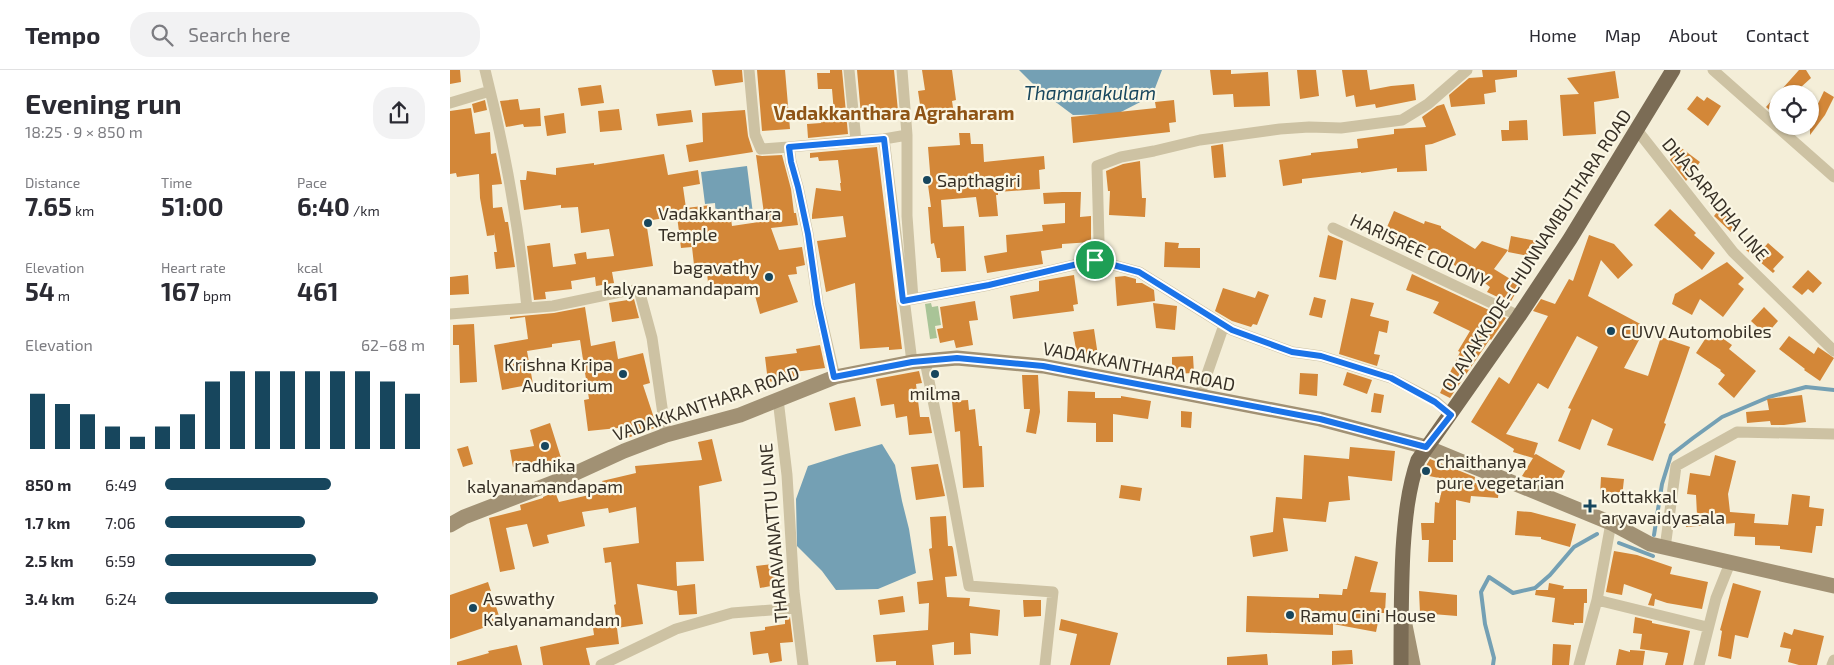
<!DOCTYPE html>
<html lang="en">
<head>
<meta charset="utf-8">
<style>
	body { margin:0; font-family:"Exo 2",sans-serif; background:#f2f2f3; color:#2b2b33; height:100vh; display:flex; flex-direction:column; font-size:19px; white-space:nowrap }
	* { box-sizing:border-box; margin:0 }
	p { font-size:16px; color:#7c7c81 }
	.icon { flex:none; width:28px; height:28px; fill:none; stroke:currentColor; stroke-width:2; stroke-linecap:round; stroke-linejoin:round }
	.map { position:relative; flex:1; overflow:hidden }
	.side { display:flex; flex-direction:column; background:#fff; width:450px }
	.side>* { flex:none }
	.fabs { position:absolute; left:1319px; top:15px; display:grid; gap:10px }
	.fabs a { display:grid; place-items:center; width:50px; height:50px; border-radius:50%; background:#fff; box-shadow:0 1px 4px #0004; font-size:25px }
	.pin { position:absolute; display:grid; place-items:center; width:42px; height:42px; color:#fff; margin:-21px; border:2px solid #fff; border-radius:50%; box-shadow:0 1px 5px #0007 }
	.round { display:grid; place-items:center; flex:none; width:52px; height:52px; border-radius:20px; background:#f2f2f3 }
	.head { display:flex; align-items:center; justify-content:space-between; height:85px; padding:0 25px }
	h1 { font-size:28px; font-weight:700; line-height:38px }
	.metrics { display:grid; grid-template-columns:repeat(3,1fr); gap:8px; height:85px; padding:5px 25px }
	.metrics div { display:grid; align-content:center }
	.metrics b { font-size:25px; font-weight:700 }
	.metrics small { font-size:14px; font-weight:400 }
	.metrics p { font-size:14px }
	.chart { height:140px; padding:10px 25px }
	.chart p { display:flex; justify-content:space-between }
	.chart svg { width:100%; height:90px; margin-top:5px; stroke:#17465d; stroke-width:6 }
	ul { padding:0 25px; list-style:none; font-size:16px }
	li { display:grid; grid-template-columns:80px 60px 1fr; align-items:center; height:38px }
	li i { height:12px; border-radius:6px; background:#17465d }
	header { display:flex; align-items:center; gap:30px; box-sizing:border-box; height:70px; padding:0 25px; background:#fff; border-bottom:1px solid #e1e1e2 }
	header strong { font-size:24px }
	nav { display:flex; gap:28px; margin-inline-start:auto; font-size:18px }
	.search { width:350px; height:45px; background:#f2f2f3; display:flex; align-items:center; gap:12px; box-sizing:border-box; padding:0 18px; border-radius:20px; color:#7c7c81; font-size:19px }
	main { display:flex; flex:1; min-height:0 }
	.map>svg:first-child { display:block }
</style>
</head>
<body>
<header>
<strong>Tempo</strong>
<div class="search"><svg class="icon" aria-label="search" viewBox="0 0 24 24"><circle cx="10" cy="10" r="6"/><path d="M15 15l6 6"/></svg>Search here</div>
<nav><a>Home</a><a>Map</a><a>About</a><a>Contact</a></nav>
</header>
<main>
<section class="side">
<div class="head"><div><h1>Evening run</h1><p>18:25 · 9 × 850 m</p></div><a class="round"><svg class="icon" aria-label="share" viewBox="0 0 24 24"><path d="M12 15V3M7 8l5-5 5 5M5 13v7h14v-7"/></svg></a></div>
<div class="metrics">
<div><p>Distance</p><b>7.65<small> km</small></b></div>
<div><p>Time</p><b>51:00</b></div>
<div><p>Pace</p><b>6:40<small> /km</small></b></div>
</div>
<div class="metrics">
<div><p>Elevation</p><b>54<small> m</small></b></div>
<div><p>Heart rate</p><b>167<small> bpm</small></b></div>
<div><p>kcal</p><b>461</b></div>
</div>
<div class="chart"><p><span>Elevation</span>62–68 m</p>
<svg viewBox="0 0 160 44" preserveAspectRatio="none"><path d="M5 44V17M15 44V22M25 44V27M35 44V33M45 44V38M55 44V33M65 44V27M75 44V11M85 44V6M95 44V6M105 44V6M115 44V6M125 44V6M135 44V6M145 44V11M155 44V17"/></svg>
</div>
<ul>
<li><b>850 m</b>6:49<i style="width:64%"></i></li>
<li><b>1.7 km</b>7:06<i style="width:54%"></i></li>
<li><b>2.5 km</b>6:59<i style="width:58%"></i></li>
<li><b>3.4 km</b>6:24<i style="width:82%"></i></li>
</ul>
</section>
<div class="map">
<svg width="1384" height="595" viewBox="0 0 1384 595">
	<rect width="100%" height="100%" fill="#f4eed8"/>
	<path fill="#a9c497" d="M481,233L482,237L488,236L491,255L485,256L487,268L480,269L475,234Z"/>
	<path fill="#74a0b4" d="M569,0H712L702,26L667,44L623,45L587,18Z
		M297,96L303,144L266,148L265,133L255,134L251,102Z
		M432,374L445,395L452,431L459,459L466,503L428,519L386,520L372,501L347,476L346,429L358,396L396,384Z"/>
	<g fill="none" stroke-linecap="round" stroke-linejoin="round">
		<path stroke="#74a0b4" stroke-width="4" d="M1204,465L1212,414L1221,385L1243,368L1272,347L1319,327L1356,317L1384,320
			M1169,473L1203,486
			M1043,595L1044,588L1035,554L1031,522L1039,507L1063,523L1085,518L1100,505L1124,477L1147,464"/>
	</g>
	<path fill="#d38738" d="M0,0H10L11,12L0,14Z
		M262,0H292L293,12L265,16Z
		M307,0H335L340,59L312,61Z
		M380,0H392L398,64L358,68L357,54L371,53L370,45L384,43L382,19H368L367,3H380Z
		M407,0H444L448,41L411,45Z
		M472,0H502L506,30L502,31L504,44L472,48L468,21L475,20Z
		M760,0H781V4L818,2L820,36L784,37L783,24L763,25Z
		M847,0H866L869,26L850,29Z
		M892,0H917L920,20L941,16L964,14L966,30L926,38L925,34L906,37L904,25L896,27Z
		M1032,0H1067V7L1045,10L1046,22L1034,24L1035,34L1001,37L999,25L1019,8L1033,7Z
		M1349,0H1356L1361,8L1350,18H1346L1341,24H1328V39L1324,44L1316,37Z
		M1165,1L1169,28L1144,32L1146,64L1113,66L1110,25L1129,24L1117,8Z
		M151,15L154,33L131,36L128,18Z
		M1374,21L1384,27L1375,45L1360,65V33L1366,38Z
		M1247,26L1254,31L1257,27L1271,36L1258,56L1237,39Z
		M68,29L70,40L90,38L91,56L74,57L73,54L56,57L50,31Z
		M35,30L37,40L24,43L22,34Z
		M724,30L726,52L719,53L720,62L623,73L621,47L706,38L705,32Z
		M994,34L1006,65L982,74L975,75L977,101L947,102V98L911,103V102L852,109V113L833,116L829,90L861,85V83L908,78L907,69L944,64V59L976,57L972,47L987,36Z
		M21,38L25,64L40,62L41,84L46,83L52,114L42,115L43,138L52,137L55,152H58L65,197L46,199L44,182H47L44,162V165L37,166L30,128L29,104L7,107L6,103L0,104V41Z
		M169,39L172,60L150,62L148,41Z
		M241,40L243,52L208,56L206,44Z
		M295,40L298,66L303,82L239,92L236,75L253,72L252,43Z
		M114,43L116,63L97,66L94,46Z
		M1077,50L1078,70L1052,71L1051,60H1059V51Z
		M509,63H520L521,74H533L534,92L594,86L595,99L589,100L590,119L548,122V125H546L548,146L529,147L526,127L491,130L493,157L514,156L516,201L491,202L490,188H487L484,173L481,174L478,137H481L478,115L481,114L478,77L510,75Z
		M773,74L776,107L764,108L761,76Z
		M427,77L452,279L439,280V277L410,279L405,213L376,222L367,171L396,167L393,146L362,149V145L366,118L391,121L390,113H391L388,90L369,91L368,87L360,88V83Z
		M1230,77L1250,92L1236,111L1220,90Z
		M214,84L218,105L248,100L250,114L233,117L236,138L261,135L263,151L281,149L282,156L315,151L306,85L312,86L332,85L341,119L344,143H346L348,155L321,158L329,180L352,177L355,195L346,197L347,204L338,205L348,232L310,244L303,218L259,222L257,203L245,204L242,177L231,178L227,146L196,151L203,196L162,202L164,213L146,216L145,207L121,211L122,219L95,222L96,229L84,230L77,176L100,173L103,197L126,194L124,184L136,182L137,189L164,186L159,159L131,163L128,137L111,138V135L74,140L70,110H76L77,101L106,105V98L144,93V95Z
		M690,91L692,128H696L695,147L659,145L660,121H658L656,101L673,94Z
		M612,122H631L630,147L641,146V172L612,174V178L591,181L593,194L537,203L534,186L557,182L556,165L593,161L592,155L615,153V133L594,134L593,123Z
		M1271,137L1289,151L1281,162L1264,146Z
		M1220,139L1246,163L1244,165L1265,183L1252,200L1204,155Z
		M944,141L974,154L975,151L991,156V158L1025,179L1032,171L1058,180L1044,199L1070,215L1060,233L1037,222L1040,217L1011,195L1009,198L981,181L934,164Z
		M878,165L893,171L886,210L869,207Z
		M1139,165L1164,174L1183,195L1168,209L1151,190L1138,226L1196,257L1174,298L1198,306L1211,267L1240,277L1214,353L1216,354L1203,391L1157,375L1163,359L1142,349L1130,380L1108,371L1121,339L1118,338L1148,277L1127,266L1098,319L1088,313L1056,364L1088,373L1084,385L1086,384L1115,401L1110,411L1106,408L1100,418L1072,406L1083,388L1063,382L1064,379L1021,352L1049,307L1059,314L1098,246L1083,241L1091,229L1105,234L1119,209L1123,211Z
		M1061,166L1086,171L1084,187L1058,182Z
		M715,172L729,173L728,178H750V198L714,197Z
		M1307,173L1312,180L1318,173L1334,187L1323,199L1325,201L1323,203L1296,180Z
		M1277,192L1294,208L1288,214L1294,219L1273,247L1250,229L1242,245L1222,234L1225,224Z
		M1358,200L1372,213L1363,223L1358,219L1352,225L1342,217Z
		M962,204L1056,248L1041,270L1040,269L1000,328L990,323L1010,282L1008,281L1020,261L983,243L989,232L956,220Z
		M18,205L19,224L0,225V207Z
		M624,205L628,234L623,235L624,241L563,249L560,226L589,221V211Z
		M675,206L686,209V213H692L704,220L705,231L667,236L665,207Z
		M773,218L805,228L808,221L819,225L807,255L803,254L801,257L782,251L765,241Z
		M864,227L876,230L872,248L859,245Z
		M901,228L924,233L920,246L939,251L937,263L929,261L924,284L930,285L927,296L889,284Z
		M184,229L189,248L162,252L159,233Z
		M525,231L528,250L519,251L523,275L506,278L504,270L490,273L487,259L493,258L490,237Z
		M703,233L727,236L725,260L706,258Z
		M135,237L141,276L165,271L168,289L193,283L200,313L193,315L207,357L172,370L168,358L138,361L134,330L139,329L130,270L102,274V277L77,281L83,314L52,320L44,275L78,269L75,247L60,249V247L104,243Z
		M1314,237L1328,251L1316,265L1301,251Z
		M24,254L27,312L10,313L9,275H3V255Z
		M644,259L648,286L628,290L623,262Z
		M1261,260L1282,275L1279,279L1306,301L1284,328L1268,314L1275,305L1270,301L1271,300L1246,283Z
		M1339,266L1364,284L1368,277L1384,288L1370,311L1354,300L1355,299L1329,279Z
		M370,275L375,298L344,302L345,308L318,312L315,287L347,283L346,279Z
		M743,286L744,303L722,304V287Z
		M469,301L472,313L466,314L470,347H479L482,363L459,365L457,346L446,348L444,334L431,336L426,309Z
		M897,302L922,310L917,324L893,315Z
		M850,303L868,304L867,326L849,324Z
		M572,305H588L590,342L586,364L576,362L580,339H574Z
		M618,321L645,322V328H671V326L701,331L698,349L663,344V372H646V353L617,352Z
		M924,323L934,325L931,343L921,342Z
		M1352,325L1356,352L1334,355H1321L1320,351L1297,353L1296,342L1319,340L1317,329Z
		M405,327L411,356L385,361L379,333Z
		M518,330L519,340L525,339L529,376H532L534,417L513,418L510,361L505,362L502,331Z
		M731,341L742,342L741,358L731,357Z
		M100,353L112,391L89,397L88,393L63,397L60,380L84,376L80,360Z
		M262,369L272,411L249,416L254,491L226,492L227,516L245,514L247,544L229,545L227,521L187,514L193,554L167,558L169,574L136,578L140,595H93L90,577L144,565L142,551L166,547L164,535L166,534L161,492L155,493L153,478L189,473L186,437L159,443L158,438L132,442L135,456L97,465L99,473L83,477L77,454L56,458L65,499L50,502L39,448L71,440L70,435L93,428V427L105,422L109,432L139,425L138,421L154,419L152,411L186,403L185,396L252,390L248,372Z
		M18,376L23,394L13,397L7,379Z
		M900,377L945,381L942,411L898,406L900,430L879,432L876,452L833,448L838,481L803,487L800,466L823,462L826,427L852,429L854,385L899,389Z
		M1265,385L1286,391L1278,424L1280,442L1305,444L1304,453L1338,455L1342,424L1360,426L1359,437L1374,439L1372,456H1366L1362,483L1330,479V476L1305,475V467L1284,466L1285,453L1236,457V445H1247L1246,425L1237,424L1240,403L1260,406Z
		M980,389L1025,407L1024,413L1042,414L1049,417L1048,428L1021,426L1020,433L1006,430V470H1003V492H978L979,470H972L971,453H984L985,432L989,433L994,409L974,405L977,394Z
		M488,394L495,426L466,430L461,397Z
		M1151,407L1174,409L1172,427L1150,425Z
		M671,415L692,418L690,431L669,428Z
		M1067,441L1081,442L1126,454L1120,477L1091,469V467L1065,465Z
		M496,446L498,476H502L503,478L507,506L495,507L497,527L520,528L519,536L550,540L548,566L520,563L521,584L504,585V572L482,575L484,595H446V591L426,592L423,565L478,560L479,533L469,534L467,512L483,510L479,479L482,478L480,447Z
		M1164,481L1187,485L1222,497L1220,504L1258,512L1252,539L1217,533L1205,529L1204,536L1198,535L1202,524L1174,514L1172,525L1156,522Z
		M905,486L928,492L920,522L936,523L935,543H930L926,562L883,554V565L796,562L797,526L869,528V524L892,525L893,519H897Z
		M323,494L326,515L310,518L306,496Z
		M38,512L51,552L0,569V525Z
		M1099,513L1114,516L1113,519H1137V533H1134L1133,553H1124V555L1102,552L1105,528L1085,525L1086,520H1098Z
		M1283,513L1311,521L1298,568L1285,565L1281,589L1268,586L1272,561L1270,560Z
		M969,521L1007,525V546L970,543Z
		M453,526L455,542L430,545L428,530Z
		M573,530H591V546L574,547Z
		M335,547H340L343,572L330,573L332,591L320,593L318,583L303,585L300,562L315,560V557L335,554Z
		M1185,547L1202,551V553L1240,561L1233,595H1215L1218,583L1190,579L1192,564L1183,563Z
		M611,549L668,563L660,595H620L627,564L609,560Z
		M1344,559L1374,566L1367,595H1349L1338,592L1341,579L1330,577L1334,562L1342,565Z
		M1103,574L1121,575L1119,595H1102Z
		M67,575L72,595H7V592L39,583L38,581Z
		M1169,579L1180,582V580L1195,581L1193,595H1166Z
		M902,580L903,594L882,595V581Z
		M817,584L818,595H777V587Z"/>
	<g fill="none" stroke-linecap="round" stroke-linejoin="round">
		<path stroke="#cdc2a3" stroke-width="11" d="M35,0C55,78 69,158 77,238L103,236L175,221L189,220L202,268L216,365
			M299,0L305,65L311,79L339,77L341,92L348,117L358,164L368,234L385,307
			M399,0L406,71L434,69L457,65
			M452,0L457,65V146L463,229
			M1263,0L1384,107
			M0,33L40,21
			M1187,60L1283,182L1384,281
			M434,69L462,292
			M339,77L406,71
			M883,158L1069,246
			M645,190L689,202L782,260L842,282L871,286L941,308L985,331L1001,345
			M453,231L539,215L645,190L649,171L647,96L671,87L704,81L750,70L830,59L859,57L891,58L952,50L978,34L1017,0
			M0,244L77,238
			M475,291L502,424L519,516L603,522L595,595
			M749,327L774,255
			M328,329L337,405L344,521L353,595
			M1215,478L1226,396L1287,362L1384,364
			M1147,530L1257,557
			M151,595L226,559L282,543L346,538
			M1129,595L1147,530L1161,453
			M1249,595L1266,528L1280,493
			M1382,595L1384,590"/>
		<path stroke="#a19174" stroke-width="15" d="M0,455L14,447L115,408L174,381L216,365L290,345L385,307L462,292L507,288L593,296L870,349L976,377L1161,453L1200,474L1384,516
			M955,555L963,595"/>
		<path stroke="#7b6c55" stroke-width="15" d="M951,595C951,556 951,519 953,480C955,449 958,419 968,390L1069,246L1120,169L1223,0"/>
	</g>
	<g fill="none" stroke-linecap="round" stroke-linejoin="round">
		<g stroke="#fff" stroke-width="10">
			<path id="route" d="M434,69L453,231L539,215L645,190L689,202L782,260L842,282L871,286L941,308L985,332L1001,345L976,377L870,349L593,296L507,288L462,292L384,307L368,234L358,164L348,117L341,92L339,77Z"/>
		</g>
		<use href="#route" stroke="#1a73e8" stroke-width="6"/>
	</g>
	<g fill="#17465d" stroke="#fbf7e5" stroke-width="2">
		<circle cx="477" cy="110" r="5"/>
		<circle cx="198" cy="153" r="5"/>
		<circle cx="319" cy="207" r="5"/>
		<circle cx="1161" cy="261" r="5"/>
		<circle cx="173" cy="304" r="5"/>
		<circle cx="485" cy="304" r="5"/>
		<circle cx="95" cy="376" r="5"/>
		<circle cx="976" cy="401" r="5"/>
		<path d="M1137.5 428.5h5v5h5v5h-5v5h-5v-5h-5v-5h5z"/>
		<circle cx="23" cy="538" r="5"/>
		<circle cx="840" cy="545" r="5"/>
	</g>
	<g text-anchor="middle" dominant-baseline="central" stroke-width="4.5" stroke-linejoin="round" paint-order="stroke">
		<g font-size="18" fill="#373026" stroke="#fbf7e5" text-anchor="start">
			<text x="487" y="110">Sapthagiri</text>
			<text x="208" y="143">Vadakkanthara<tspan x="208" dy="21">Temple</tspan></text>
			<text x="309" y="197" text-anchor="end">bagavathy<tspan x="309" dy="21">kalyanamandapam</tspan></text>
			<text x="1171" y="261">CUVV Automobiles</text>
			<text x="163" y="294" text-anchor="end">Krishna Kripa<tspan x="163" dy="21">Auditorium</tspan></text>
			<text x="485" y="323" text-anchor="middle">milma</text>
			<text x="986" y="391">chaithanya<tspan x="986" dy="21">pure vegetarian</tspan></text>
			<text x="95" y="395" text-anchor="middle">radhika<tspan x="95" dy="21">kalyanamandapam</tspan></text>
			<text x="1151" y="426">kottakkal<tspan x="1151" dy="21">aryavaidyasala</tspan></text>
			<text x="33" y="528">Aswathy<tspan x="33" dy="21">Kalyanamandam</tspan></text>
			<text x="850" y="545">Ramu Cini House</text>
		</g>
		<g font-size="18" fill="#373026" stroke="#fbf7e5">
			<text transform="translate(1266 129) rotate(50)">DHASARADHA LINE</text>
			<text transform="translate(970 180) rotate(25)">HARISREE COLONY</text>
			<text transform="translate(1086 180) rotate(-57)">OLAVAKKODE-CHUNNAMBUTHARA ROAD</text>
			<text transform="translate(689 296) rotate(11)">VADAKKANTHARA ROAD</text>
			<text transform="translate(256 333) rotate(-19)">VADAKKANTHARA ROAD</text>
			<text transform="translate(323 463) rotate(-95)">THARAVANATTU LANE</text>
		</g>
		<g font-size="19" font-style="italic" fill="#17465d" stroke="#fbf7e5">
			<text x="640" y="22">Thamarakulam</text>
		</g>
		<g font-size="19" font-weight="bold" fill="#8f5416" stroke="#fbf7e5">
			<text x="444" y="42">Vadakkanthara Agraharam</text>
		</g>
	</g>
</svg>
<div class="fabs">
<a><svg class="icon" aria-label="locate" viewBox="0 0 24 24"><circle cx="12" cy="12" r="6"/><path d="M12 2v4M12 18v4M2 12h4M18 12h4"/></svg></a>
</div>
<div class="pin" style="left:645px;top:190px;background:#1e9e55"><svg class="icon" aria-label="arrive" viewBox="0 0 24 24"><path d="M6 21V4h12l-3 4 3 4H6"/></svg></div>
</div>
</main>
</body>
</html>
